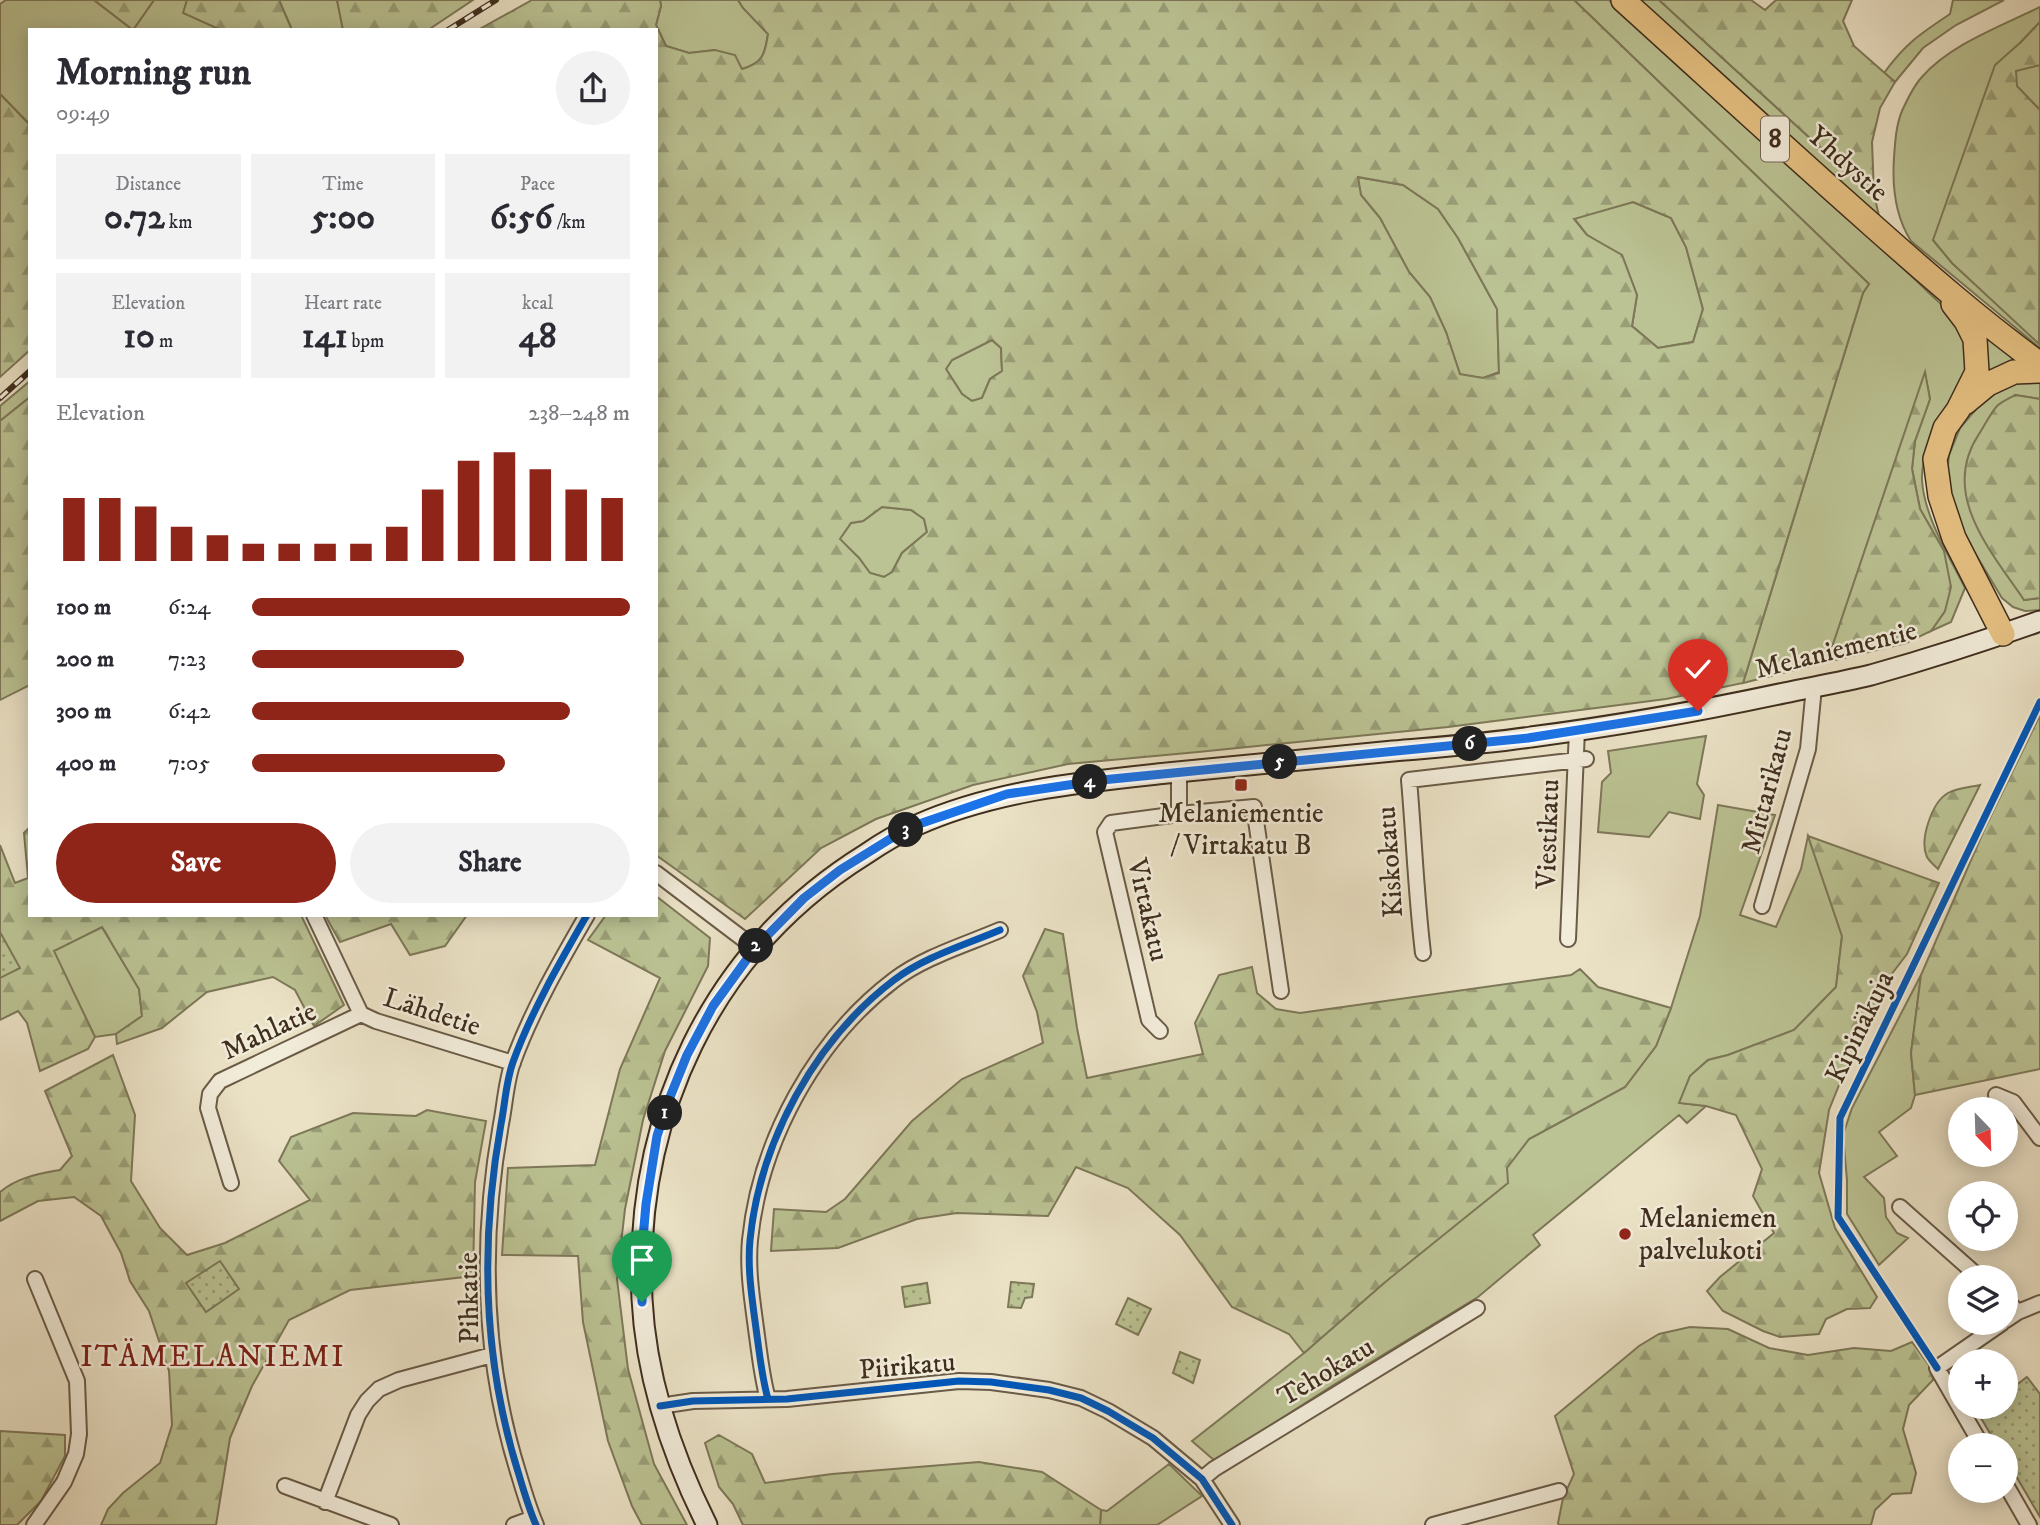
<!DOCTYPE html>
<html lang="en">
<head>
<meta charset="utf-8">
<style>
	body { margin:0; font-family:"IM FELL DW Pica",serif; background:#f2f2f3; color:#2b2b33; height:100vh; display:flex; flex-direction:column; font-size:26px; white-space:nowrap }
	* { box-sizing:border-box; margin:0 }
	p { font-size:23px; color:#7c7c81 }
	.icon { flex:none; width:38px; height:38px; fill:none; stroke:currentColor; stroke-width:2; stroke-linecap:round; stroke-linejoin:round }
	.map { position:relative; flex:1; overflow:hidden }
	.sheet { position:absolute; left:28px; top:28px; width:630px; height:889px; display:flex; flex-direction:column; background:#fff; border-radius:0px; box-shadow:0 4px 18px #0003 }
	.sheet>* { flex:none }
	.needle { width:46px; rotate:157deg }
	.tools { position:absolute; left:1948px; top:1097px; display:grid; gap:14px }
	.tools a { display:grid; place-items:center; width:70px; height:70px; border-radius:50%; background:#fff; box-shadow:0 4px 18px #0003; font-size:35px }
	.pin { position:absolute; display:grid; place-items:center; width:60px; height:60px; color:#fff; margin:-72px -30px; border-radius:50% 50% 50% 0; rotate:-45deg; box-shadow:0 0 7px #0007 }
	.pin .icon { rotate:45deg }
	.km { position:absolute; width:35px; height:35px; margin:-18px; border-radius:50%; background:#222; color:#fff; font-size:19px; line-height:35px; text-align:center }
	.round { display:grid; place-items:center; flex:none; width:74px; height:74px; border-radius:37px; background:#f2f2f3 }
	.head { display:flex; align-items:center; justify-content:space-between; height:119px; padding:0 28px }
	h1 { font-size:38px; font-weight:700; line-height:52px }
	.stats { display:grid; grid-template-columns:repeat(3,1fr); gap:10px; height:119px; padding:7px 28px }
	.stats div { display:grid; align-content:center; border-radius:0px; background:#f2f2f3; text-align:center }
	.stats b { font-size:35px; font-weight:700 }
	.stats small { font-size:19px; font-weight:400 }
	.stats p { font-size:19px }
	.chart { height:196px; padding:14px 28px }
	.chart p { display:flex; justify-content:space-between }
	.chart svg { width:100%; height:126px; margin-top:7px; stroke:#8f2418; stroke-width:6 }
	.action { display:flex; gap:14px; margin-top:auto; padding:14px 28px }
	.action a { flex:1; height:80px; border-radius:42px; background:#8f2418; color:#fff; font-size:28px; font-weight:700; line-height:80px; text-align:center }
	.action a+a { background:#f2f2f3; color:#2b2b33 }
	ul { padding:0 28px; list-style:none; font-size:23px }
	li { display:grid; grid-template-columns:112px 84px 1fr; align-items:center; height:52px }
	li i { height:18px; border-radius:9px; background:#8f2418 }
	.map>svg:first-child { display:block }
</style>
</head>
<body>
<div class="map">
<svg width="2040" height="1525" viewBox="0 0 2040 1525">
	<defs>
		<pattern id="forest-firs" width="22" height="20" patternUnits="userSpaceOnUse" patternTransform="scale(1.75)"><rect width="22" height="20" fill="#bbc293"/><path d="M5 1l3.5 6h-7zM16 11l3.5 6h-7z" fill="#999e77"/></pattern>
		<pattern id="park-dots" width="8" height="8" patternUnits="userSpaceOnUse" patternTransform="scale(1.75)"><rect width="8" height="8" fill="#bbc293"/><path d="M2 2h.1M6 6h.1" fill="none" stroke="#999e77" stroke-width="1.8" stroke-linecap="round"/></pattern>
	</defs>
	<rect width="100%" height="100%" fill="#ebe2c6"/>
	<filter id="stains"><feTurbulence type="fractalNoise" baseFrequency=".00286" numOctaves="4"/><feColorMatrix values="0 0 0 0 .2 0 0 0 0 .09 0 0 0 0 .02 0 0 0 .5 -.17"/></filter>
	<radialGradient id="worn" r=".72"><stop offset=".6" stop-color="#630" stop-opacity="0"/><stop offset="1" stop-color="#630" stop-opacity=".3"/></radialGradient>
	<path fill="#bbc293" stroke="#7d7858" stroke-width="2" d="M6,0H94L133,30H30V125L0,94V4Z
		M154,0H187L184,13L221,30H133Z
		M279,0H337L343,29L292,30Z
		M660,0H738L743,8L768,34C765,54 763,63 742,69L715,50L689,53L666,46L656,25L661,6Z
		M1574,0H1609C1671,61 1735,118 1800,176C1842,214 1885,250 1926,290C1939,303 1961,319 1966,338C1981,390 1920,428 1922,480C1924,516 1949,556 1965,588L1951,622L1931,631L1945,611L1944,551L1920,509L1912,469L1915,441L1930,399L1925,374L1827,662L1743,683L1863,293L1869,284Z
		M1639,0H1659L1857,181L1874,194L1879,216L1764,118Z
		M1953,0H2004L1956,25L1923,48L1895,82L1884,73C1906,43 1920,34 1950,14Z
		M2040,7V22L2021,42L1933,240L1952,263L2040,343V348L1911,241C1895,216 1892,187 1894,158C1895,143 1896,125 1902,111C1907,100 1913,87 1921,78C1949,45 2001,26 2040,7Z
		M2040,65V110L2016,86V70Z
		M1357,177L1403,185L1438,209L1458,238L1497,309L1499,372L1483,378L1460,375L1446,332L1430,297L1409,272L1380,218L1361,195Z
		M1633,202L1671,218L1686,247L1703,309L1693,342L1658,348L1632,326L1637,295L1622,256L1587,235L1574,218Z
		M1978,326L2019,363L1989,379Z
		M992,340L1001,348L1002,371L990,379L982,398L972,401L962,394L946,369L952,360Z
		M30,381V397L0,421V406Z
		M2040,381V399L2015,395L2024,600L2040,598V610L2025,611L2013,607L2002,598L1964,535L1946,486L1949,455L1960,428L1983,401L2003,384Z
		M882,507L911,510L924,519L927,532L902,553L892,572L884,577L870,573L859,558L839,539L851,523L863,521Z
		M1706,736L1697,784L1704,795L1700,819L1669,812L1649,837L1598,832L1602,782L1611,773L1608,751Z
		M1718,805L1775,815L1740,915L1776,927L1801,869L1808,836L1842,936L1836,987L1794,1030L1728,1055L1708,1060L1690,1076L1680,1103L1706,1106L1687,1123L1679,1115L1533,1235L1540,1245L1478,1297L1335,1384L1215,1461L1192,1441L1304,1353L1384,1283L1506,1168L1529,1139L1625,1087L1656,1046L1671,1008L1700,916Z
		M102,927L139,989L142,1016L116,1034L95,1037L53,951Z
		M1921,975L1911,1053L1915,1095L1911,1108L1879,1132L1897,1156L1864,1177L1884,1198L1886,1217L1897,1233L1908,1238L1879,1265L1847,1214V1180L1843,1135L1852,1108Z
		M1169,1464L1202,1496L1157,1525H1100L1101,1510L1107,1511Z"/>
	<path fill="url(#forest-firs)" stroke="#7d7858" stroke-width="2" fill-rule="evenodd" d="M94,0H154L133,30Z
		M187,0H279L292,30H221L183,13Z
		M337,0H473L428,30H343Z
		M532,0H660L661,6L656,25L666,46L689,53L715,50L735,55L742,69C763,63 765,54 768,34L743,8L738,0H1574L1869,284L1863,293L1743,683L1666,699L1448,727L1198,752L1068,764L973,785L876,819L821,848L745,919L656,855V30H478ZM1358,177L1403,185L1438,209L1458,238L1497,309L1499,373L1483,378L1460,374L1446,332L1430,297L1409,272L1380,218L1361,195ZM1633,202L1671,218L1686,247L1703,309L1693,342L1658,348L1632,326L1637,295L1622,255L1587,235L1574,219ZM992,340L1001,348L1002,371L990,379L982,398L972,401L962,394L946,369L952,360ZM882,507L911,510L924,519L927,532L902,553L892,572L884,577L870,573L859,558L840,539L851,523L863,521Z
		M1659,0H1751L1765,10L1776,0H1852L1843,21L1854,46L1895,82L1880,108L1872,142L1874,194L1857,181Z
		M2040,22V65L2016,71L2017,86L2040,110L2039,344L1952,263L1933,240L1995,65L2021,42Z
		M0,94L30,125V350L0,377Z
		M1925,372L1930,399L1915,441L1912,469L1920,509L1944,551L1951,587L1945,611L1931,631L1906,643L1827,662Z
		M2015,395L2040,399V598L2024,600C1991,551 1939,494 1979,434C1985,425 1990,414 1997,406C2001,402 2010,398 2015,395Z
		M30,397V685L0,700V421Z
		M2040,715V1069L1915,1095L1911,1053L1921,975L1985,828Z
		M1980,785L1938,869C1934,865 1929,861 1927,857C1919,840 1932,802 1948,793C1957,788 1971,787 1980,785Z
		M30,827V915H301L344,1005L314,1026L295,990L273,977L207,992L162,1028L117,1044L116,1034L142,1016L139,989L102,927L54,951L95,1037L88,1049L40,1071L27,1023L18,1011L0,1020V845L15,883L28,878L24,833Z
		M1808,836L1939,883L1907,954L1891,975L1850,1058L1829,1110L1819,1173L1835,1228L1877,1297L1870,1308L1847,1309L1826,1319L1819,1334L1780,1337L1763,1331L1723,1311L1707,1291L1720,1277L1774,1233L1753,1196L1762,1169L1736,1115L1706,1106L1679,1103L1690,1076L1708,1060L1728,1055L1794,1030L1836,987L1842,936Z
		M656,896L710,938L708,966L665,1051L643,1120L625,1209L617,1279L628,1369L654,1464L687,1525H642L632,1506L608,1441L583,1322L578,1256L502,1255L508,1168L595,1165L620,1069L660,978L588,940L606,915H656Z
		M325,915H467L445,946L410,955L391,924L340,942Z
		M1045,929L1063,934L1077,1028L1087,1078L1203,1054L1195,1023L1219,975L1252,967L1257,993L1276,1009L1300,1013L1571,975L1580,969L1598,987L1671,1008L1656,1046L1625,1087L1529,1139L1507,1168L1508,1183L1384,1283L1304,1353L1289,1334L1232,1307L1180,1235L1128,1188L1076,1167L1048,1216L957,1213L917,1219L838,1248L771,1251L774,1209L826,1212L845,1199L912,1121L962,1079L1043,1043L1037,1012L1023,976Z
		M113,1055L135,1115L131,1181L160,1228L187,1255L225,1243L310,1200L279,1161L291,1137L353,1113L416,1116L427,1110L486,1121L475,1182L473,1276L350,1290L289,1320L252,1386L230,1438L216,1525H101L108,1509L123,1493L160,1463L172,1425L169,1371L149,1311L130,1281L121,1253L101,1216L74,1197L38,1201L0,1221V1192C18,1177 38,1174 60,1170L72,1156L45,1091Z
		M1690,1327L1728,1329L1769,1348L1808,1355L1854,1348L1891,1351L1912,1342L1931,1368L1933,1380L1909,1405L1903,1429L1916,1473L1911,1493L1892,1494L1875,1510L1871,1525H1559L1558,1523L1563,1498L1574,1474L1555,1416L1639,1346L1659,1334Z
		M0,1431L65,1435V1456L41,1501L17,1525H0Z
		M719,1435L752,1454L765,1483L832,1474L979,1462L1042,1472L1101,1510L1100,1525H743L733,1504L719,1487L705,1443Z"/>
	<path fill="url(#park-dots)" stroke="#7d7858" stroke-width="2" d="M0,932L20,968L0,978Z
		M220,1261L239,1289L206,1312L186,1283Z
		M1011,1282L1034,1284L1032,1297L1025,1298L1021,1308L1008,1307Z
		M927,1283L930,1303L905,1307L902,1287Z
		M1128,1298L1151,1309L1138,1335L1116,1324Z
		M1180,1352L1200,1360L1193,1383L1173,1373Z
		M2027,1377L2040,1394V1517L2006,1459V1446L1997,1445L1978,1413L1987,1407H2006V1393Z"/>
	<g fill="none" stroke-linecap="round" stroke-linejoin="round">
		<g stroke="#6a5b47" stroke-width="18">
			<path id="minor" d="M1179,814L1254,807L1281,991
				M656,873L755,948
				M1762,906L1808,749L1814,687
				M314,915L361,1014L376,1021L513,1063
				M1568,939L1577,730
				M1423,953C1416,895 1414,837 1409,780L1586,759
				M1160,1031L1149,1020L1105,832L1111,823L1179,814V772
				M1996,1095L2013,1102L2040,1138
				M231,1183L208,1108L210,1094L220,1081L361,1014
				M1900,1207L1980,1278
				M2006,1300L2018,1312
				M2006,1320L2018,1312L2040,1303
				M768,1399C762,1378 760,1357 757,1336C753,1305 747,1271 750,1240C760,1141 815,1040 894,980C924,957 965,945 1000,930
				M660,1406L693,1401L787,1399L959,1381L991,1382L1049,1390L1081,1398L1108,1411L1153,1438L1202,1479L1232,1525
				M1982,1446L1937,1368L2002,1323
				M1202,1479L1214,1469L1477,1308
				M2006,1485L2029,1525
				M285,1486L391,1525
				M325,1502L358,1415L367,1401L379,1389L399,1380L492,1355
				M34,1525L64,1482L76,1454L79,1434L77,1381L35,1279
				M514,1525L533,1518
				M536,1525C529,1509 524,1492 519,1475C483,1361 480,1241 501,1124C505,1104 506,1081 513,1062C532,1010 560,962 587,915
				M1433,1525L1559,1491"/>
		</g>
		<g stroke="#3f2e1d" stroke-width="23">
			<path id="secondary" d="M707,1525C672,1455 646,1378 642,1299C634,1117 710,951 866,854C882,843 899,833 917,825C996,790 1083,782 1167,773C1243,766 1318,758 1393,751C1439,747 1485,744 1531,737C1616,726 1700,711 1784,693C1813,687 1842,682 1871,675C1928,659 1984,641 2040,621"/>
		</g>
		<g stroke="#3f2e1d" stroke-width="26">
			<path id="trunk" d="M1623,0C1706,75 1788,151 1872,225C1926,273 1981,321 2040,364
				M1953,304L1966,321L1975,339L1977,372L1958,410L1945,428L1935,459L1940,496L1954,538L2003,634
				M1965,403L1988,384L2014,372L2040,371"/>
		</g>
		<use href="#minor" stroke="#f2ecda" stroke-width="14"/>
		<use href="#secondary" stroke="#f2ecda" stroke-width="19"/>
		<use href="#trunk" stroke="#e6c183" stroke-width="23"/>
		<g stroke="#3f2e1d" stroke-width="6">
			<path id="rail" d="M448,30L496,0
				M0,398L30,371"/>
		</g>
		<use href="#rail" stroke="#f2ecda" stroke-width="3.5" stroke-dasharray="10" stroke-linecap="butt"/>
		<g stroke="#f2ecda" stroke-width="11">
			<path id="cycleway" d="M1937,1368L1838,1217L1840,1118L2040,702
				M768,1399C762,1378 760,1357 757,1336C753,1305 747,1271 750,1240C760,1141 815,1040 894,980C924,957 965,945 1000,930
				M660,1406L693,1401L787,1399L959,1381L991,1382L1049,1390L1081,1398L1108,1411L1153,1438L1202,1479L1232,1525
				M536,1525C529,1509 524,1492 519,1475C483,1361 480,1241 501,1124C505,1104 506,1081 513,1062C532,1010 560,962 587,915"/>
		</g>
		<use href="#cycleway" stroke="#0057b8" stroke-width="7"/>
	</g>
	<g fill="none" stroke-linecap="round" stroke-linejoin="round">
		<g stroke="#fff" stroke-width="14">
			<path id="route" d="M642,1302V1250L646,1204L657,1136L668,1102L687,1055L713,1006L755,948L804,898L840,870L890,839L919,824L1007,794L1102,780L1528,738L1698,711"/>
		</g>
		<use href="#route" stroke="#1a73e8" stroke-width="9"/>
	</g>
	<g fill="#8f2418" stroke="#f2ecda" stroke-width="2.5">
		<rect x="1234" y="778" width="14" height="14" rx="3.5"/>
		<circle cx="1625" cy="1234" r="7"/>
	</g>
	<g text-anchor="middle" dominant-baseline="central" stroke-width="5" stroke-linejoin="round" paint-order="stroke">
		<rect fill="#f2ecda" stroke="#756756" stroke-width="2" x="1761" y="116.5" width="28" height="45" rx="5"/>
		<g font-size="26" font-weight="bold" fill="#3f2e1d">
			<text x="1775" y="139">8</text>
		</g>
		<g font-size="28" fill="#3f2e1d" stroke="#f2ecda">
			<text transform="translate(1848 164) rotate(42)">Yhdystie</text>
			<text transform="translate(1836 650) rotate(-14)">Melaniementie</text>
			<text transform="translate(1767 791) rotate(-75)">Mittarikatu</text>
			<text transform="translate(1548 834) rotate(-88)">Viestikatu</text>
			<text transform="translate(1390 862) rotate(-94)">Kiskokatu</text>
			<text transform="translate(1148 910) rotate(77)">Virtakatu</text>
			<text transform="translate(432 1012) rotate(18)">Lähdetie</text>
			<text transform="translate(1860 1027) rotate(-64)">Kipinäkuja</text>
			<text transform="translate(269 1031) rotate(-25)">Mahlatie</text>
			<text transform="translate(469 1298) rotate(-91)">Pihkatie</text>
			<text transform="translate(907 1366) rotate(-5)">Piirikatu</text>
			<text transform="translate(1326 1372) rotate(-31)">Tehokatu</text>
		</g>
		<g font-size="28" fill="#3f2e1d" stroke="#f2ecda">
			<text x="1241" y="813">Melaniementie<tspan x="1241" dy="32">/ Virtakatu B</tspan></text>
			<text x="1639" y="1218" text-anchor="start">Melaniemen<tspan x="1639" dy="32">palvelukoti</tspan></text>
		</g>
		<g font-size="30" letter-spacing="2" fill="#7a1f14" stroke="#f2ecda">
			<text x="213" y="1357">ITÄMELANIEMI</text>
		</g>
	</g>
	<rect width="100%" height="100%" filter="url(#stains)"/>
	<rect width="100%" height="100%" fill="url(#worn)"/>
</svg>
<div class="tools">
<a><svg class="needle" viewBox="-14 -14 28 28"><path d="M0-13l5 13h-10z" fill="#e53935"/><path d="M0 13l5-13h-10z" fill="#7c7c81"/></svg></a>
<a><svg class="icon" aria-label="locate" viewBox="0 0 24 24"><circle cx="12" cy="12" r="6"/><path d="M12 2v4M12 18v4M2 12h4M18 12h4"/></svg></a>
<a><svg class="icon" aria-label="layers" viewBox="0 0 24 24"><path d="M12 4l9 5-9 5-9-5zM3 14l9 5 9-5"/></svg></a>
<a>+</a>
<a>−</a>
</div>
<div class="pin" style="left:642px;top:1302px;background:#1e9e55"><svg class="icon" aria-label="arrive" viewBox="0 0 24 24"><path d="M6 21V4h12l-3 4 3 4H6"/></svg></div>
<div class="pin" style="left:1698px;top:711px;background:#d93025"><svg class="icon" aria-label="check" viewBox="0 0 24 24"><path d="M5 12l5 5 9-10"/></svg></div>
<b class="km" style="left:665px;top:1113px">1</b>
<b class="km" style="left:756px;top:946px">2</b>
<b class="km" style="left:906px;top:830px">3</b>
<b class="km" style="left:1090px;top:782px">4</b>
<b class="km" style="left:1280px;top:762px">5</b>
<b class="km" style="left:1470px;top:744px">6</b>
<section class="sheet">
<div class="head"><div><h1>Morning run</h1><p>09:49</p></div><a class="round"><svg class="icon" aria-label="share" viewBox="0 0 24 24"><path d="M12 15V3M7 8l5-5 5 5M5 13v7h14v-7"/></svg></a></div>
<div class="stats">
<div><p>Distance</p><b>0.72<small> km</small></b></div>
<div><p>Time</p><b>5:00</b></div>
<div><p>Pace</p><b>6:56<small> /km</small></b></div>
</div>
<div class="stats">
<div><p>Elevation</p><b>10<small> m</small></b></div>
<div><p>Heart rate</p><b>141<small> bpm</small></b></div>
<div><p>kcal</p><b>48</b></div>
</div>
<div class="chart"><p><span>Elevation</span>238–248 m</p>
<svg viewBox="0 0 160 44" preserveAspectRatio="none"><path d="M5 44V22M15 44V22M25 44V25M35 44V32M45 44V35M55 44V38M65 44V38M75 44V38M85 44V38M95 44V32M105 44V19M115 44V9M125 44V6M135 44V12M145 44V19M155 44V22"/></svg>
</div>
<ul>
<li><b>100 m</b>6:24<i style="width:100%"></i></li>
<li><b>200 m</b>7:23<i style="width:56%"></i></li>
<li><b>300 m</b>6:42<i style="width:84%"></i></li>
<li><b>400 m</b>7:05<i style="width:67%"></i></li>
</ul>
<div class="action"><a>Save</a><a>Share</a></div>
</section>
</div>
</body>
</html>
